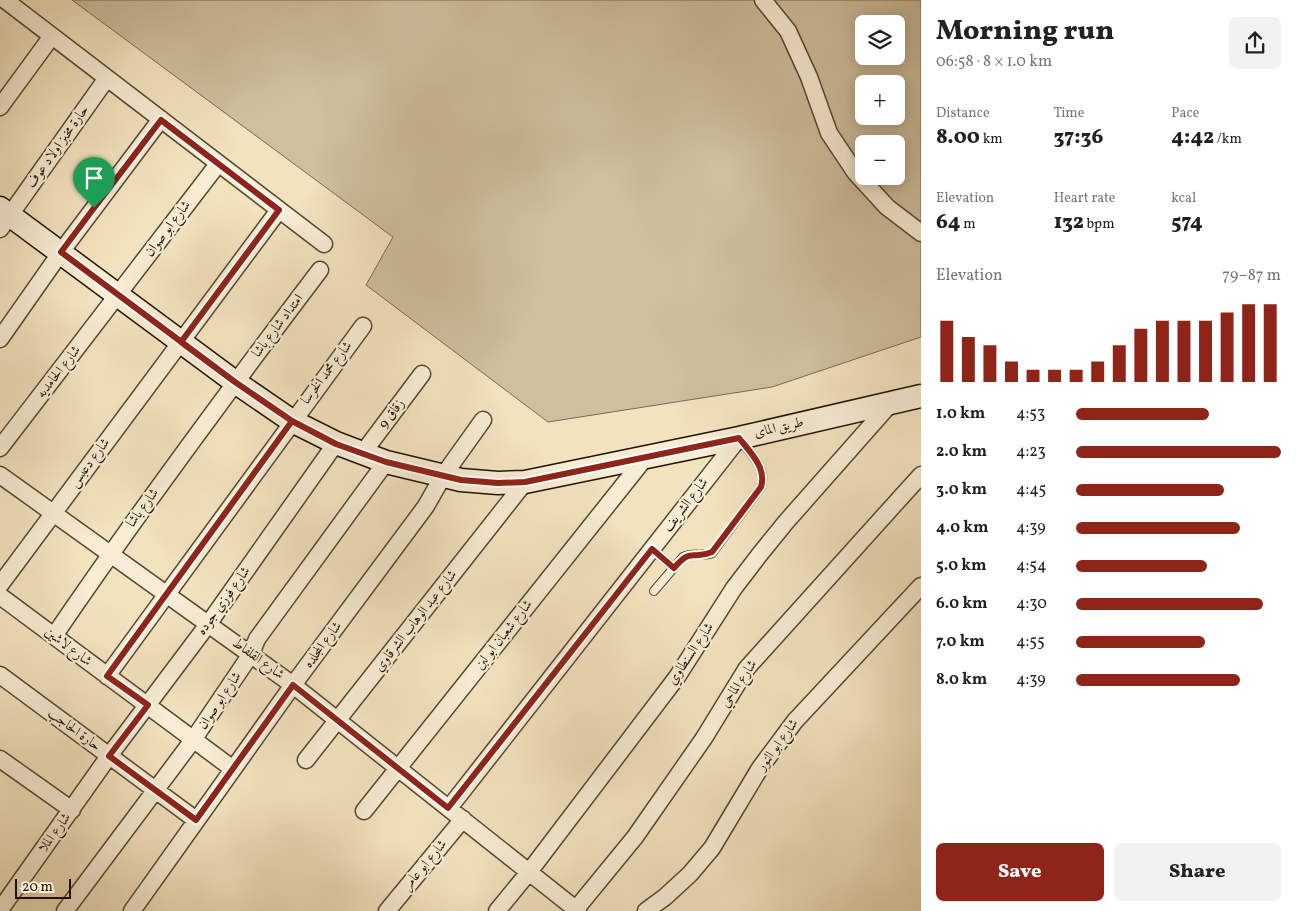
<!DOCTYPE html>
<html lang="en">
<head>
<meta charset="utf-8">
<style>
	body { margin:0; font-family:Vollkorn,Amiri,serif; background:#f2f2f2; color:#222; height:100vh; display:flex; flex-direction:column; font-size:19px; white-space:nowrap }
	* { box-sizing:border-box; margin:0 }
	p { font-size:16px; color:#767676 }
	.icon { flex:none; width:28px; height:28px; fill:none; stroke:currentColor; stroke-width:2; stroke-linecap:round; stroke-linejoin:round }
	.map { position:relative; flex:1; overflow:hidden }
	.sheet { display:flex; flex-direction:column; background:#fff; width:375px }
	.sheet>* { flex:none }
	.buttons { position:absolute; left:855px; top:15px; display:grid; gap:10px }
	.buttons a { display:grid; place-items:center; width:50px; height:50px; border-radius:8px; background:#fff; box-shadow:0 2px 12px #0003; font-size:25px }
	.scale { position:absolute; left:15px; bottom:12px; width:56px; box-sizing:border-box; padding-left:5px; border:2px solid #211304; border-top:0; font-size:14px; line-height:18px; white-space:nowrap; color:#211304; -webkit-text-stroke:4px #f7ecd4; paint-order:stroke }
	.pin { position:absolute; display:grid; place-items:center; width:42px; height:42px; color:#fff; margin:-51px -21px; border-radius:50% 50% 50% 0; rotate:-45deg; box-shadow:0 0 5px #0007 }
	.pin .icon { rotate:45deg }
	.round { display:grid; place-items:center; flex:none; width:52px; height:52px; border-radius:8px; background:#f2f2f2 }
	.head { display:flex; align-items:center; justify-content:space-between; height:85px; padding:0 15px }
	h1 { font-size:28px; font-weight:800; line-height:38px }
	.figures { display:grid; grid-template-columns:repeat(3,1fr); gap:8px; height:85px; padding:5px 15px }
	.figures div { display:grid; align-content:center }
	.figures b { font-size:21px; font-weight:800 }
	.figures small { font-size:14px; font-weight:400 }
	.figures p { font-size:14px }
	.chart { height:140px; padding:10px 15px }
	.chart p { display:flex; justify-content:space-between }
	.chart svg { width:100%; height:90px; margin-top:5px; stroke:#8f2418; stroke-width:6 }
	.cta { display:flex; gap:10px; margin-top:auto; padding:10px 15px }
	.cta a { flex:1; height:58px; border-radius:8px; background:#8f2418; color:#fff; font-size:20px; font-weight:800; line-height:58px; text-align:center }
	.cta a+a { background:#f2f2f2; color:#222 }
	ul { padding:0 15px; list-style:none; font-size:16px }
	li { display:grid; grid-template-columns:80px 60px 1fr; align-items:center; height:38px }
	li i { height:12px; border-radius:6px; background:#8f2418 }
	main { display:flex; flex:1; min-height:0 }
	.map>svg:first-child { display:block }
</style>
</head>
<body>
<main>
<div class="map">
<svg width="921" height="911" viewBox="0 0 921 911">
	<rect width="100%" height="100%" fill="#f2e2bd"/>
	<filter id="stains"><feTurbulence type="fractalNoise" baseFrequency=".004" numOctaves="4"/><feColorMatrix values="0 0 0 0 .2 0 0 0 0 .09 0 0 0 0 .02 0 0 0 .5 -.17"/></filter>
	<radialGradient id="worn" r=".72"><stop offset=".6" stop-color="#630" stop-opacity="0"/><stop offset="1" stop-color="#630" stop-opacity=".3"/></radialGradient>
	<path fill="#cebf9e" stroke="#786951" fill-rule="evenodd" d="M72,0H921V337L772,387L548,422L366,285L393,237ZM864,24H896V56H864ZM864,84H896V116H864ZM864,144H896V176H864Z"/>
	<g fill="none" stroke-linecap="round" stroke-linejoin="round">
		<g stroke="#554732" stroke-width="10">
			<path id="lane" d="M652,549L674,568
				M654,591L683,557C693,552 702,557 712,553L761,487C767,468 751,454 740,440"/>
		</g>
		<g stroke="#554732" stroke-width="19">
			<path id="street" d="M5,0L324,244
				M763,0L788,31L809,77L829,133L855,172L887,207L921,233
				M0,107L52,36
				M0,229L107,78
				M0,339L61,252L161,119
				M0,448L218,164
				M362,454L422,374
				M0,475L293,685L578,911
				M0,585L279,210
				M0,596L233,769
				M54,636C139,511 229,390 320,270
				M0,675L196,820
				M107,676L363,326
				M0,759L72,810
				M306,760L525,482
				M449,808L739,438
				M364,811L645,458
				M576,909L635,837L704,738L747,668L921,475
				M0,910L109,756L209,623L336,443
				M65,911L193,740L251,654L257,639L386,462
				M132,911L293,685L426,506L443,476L483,420
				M387,911L463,819
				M497,911L529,872L677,677L734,588L760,554L786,522L891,403
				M646,911L665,897L690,874L712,848L760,768L795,721L921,586"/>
		</g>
		<g stroke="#211304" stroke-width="25">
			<path id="secondary" d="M0,208L235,382L292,421L336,443L386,462L461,480L498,483L525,482L739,438L921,396"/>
		</g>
		<use href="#lane" stroke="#f7ecd4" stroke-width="8"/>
		<use href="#street" stroke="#f7ecd4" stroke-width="16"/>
		<use href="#secondary" stroke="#f7ecd4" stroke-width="22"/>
	</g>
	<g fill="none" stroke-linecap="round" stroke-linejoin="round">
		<g stroke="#fff" stroke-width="10">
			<path id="route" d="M94,208L61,252L235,382L292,421L107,676L148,705L109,756L196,820L293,685L448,808L652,549L674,568C693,546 692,561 712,552L761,487C767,468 750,452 739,438L525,482L498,483L461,480L386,462L336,444L292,421L235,382L181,342L279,210L161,120L94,208"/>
		</g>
		<use href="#route" stroke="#8f2418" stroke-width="6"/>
	</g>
	<g text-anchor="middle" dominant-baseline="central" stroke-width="4.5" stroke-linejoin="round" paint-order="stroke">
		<g font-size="14" fill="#211304" stroke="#f7ecd4">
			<text transform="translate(58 147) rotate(-55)">حارة مخبز اولاد عوف</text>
			<text transform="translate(168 229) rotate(-53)">شارع ابو صوان</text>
			<text transform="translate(278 326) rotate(-53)">امتداد شارع باشا</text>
			<text transform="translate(59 372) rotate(-52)">شارع الحامديه</text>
			<text transform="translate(327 373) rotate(-53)">شارع محمد الخرسا</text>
			<text transform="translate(392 414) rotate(-53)">زقاق 9</text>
			<text transform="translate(779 428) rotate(-13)">طريق الماى</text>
			<text transform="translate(90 463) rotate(-53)">شارع دعبس</text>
			<text transform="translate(686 505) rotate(-52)">شارع الشريف</text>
			<text transform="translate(143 508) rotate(-54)">شارع باشا</text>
			<text transform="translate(224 601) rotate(-54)">شارع فوزي جوده</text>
			<text transform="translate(416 621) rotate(-52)">شارع عبد الوهاب الشرقاوي</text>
			<text transform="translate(504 635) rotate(-52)">شارع شعبان ابو لبن</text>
			<text transform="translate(323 645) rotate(-53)">شارع المجلده</text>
			<text transform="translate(68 647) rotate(37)">شارع لاشين</text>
			<text transform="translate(691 654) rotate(-56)">شارع السنطاوي</text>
			<text transform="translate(258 659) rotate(36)">شارع القلفاط</text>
			<text transform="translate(739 684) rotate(-56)">شارع الماحي</text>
			<text transform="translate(220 701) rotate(-56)">شارع ابو صوان</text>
			<text transform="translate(74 730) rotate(36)">حارة الحاجب</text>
			<text transform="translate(778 745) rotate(-54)">شارع ابو النور</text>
			<text transform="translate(55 833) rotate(-54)">شارع الملا</text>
			<text transform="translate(425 865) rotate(-50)">شارع ابو عامر</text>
		</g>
	</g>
	<rect width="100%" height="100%" filter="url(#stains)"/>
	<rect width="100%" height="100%" fill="url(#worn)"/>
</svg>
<div class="buttons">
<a><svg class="icon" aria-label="layers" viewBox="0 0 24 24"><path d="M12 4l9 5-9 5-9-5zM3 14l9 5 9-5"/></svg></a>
<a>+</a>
<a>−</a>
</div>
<div class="scale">20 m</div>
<div class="pin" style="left:94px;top:208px;background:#1e9e55"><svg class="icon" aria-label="arrive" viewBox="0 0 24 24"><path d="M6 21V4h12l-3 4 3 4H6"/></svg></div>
</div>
<section class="sheet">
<div class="head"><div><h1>Morning run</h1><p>06:58 · 8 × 1.0 km</p></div><a class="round"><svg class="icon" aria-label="share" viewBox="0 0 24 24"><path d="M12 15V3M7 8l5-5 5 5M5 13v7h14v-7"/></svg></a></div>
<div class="figures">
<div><p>Distance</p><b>8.00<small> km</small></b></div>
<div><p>Time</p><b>37:36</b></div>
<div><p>Pace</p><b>4:42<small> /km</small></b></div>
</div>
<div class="figures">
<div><p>Elevation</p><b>64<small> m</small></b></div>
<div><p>Heart rate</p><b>132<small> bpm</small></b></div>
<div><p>kcal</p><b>574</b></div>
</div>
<div class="chart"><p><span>Elevation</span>79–87 m</p>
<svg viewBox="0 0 160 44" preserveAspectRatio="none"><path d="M5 44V14M15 44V22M25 44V26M35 44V34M45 44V38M55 44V38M65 44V38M75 44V34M85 44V26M95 44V18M105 44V14M115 44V14M125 44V14M135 44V10M145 44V6M155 44V6"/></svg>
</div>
<ul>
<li><b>1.0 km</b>4:53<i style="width:65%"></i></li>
<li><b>2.0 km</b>4:23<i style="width:100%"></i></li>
<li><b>3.0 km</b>4:45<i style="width:72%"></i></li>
<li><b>4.0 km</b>4:39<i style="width:80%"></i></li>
<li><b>5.0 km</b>4:54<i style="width:64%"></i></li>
<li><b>6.0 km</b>4:30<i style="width:91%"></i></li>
<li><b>7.0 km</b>4:55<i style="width:63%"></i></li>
<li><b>8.0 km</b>4:39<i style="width:80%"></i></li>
</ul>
<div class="cta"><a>Save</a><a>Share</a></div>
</section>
</main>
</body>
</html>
